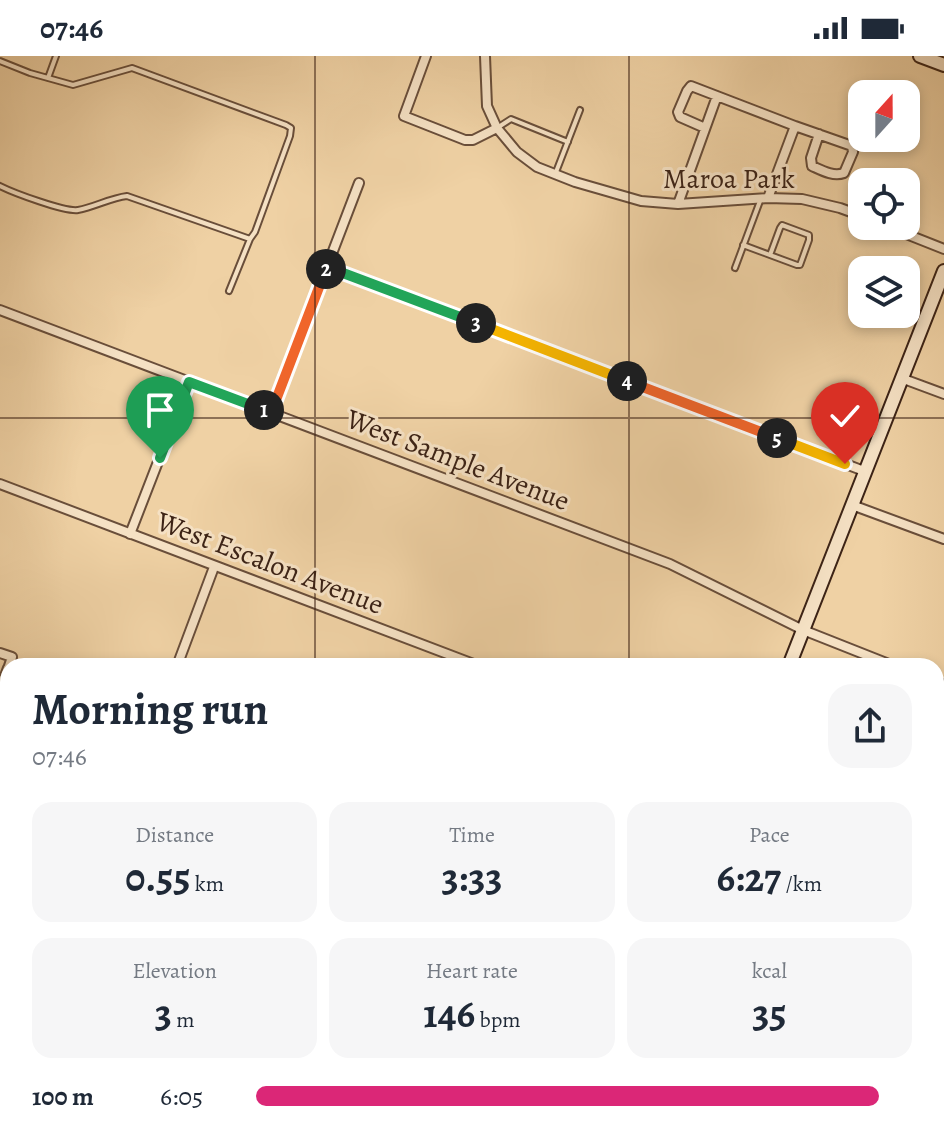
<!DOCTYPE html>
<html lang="en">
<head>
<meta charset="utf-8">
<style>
	body { margin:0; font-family:Alegreya,serif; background:#f6f6f7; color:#1f2937; height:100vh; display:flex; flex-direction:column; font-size:30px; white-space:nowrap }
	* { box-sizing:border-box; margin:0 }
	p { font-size:26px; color:#747a83 }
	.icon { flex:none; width:44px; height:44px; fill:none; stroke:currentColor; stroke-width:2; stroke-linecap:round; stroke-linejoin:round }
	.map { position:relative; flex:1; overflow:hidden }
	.panel { position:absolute; left:0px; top:602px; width:944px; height:486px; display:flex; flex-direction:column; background:#fff; border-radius:24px 24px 0 0; box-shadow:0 4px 12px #0003 }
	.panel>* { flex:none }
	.needle { width:52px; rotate:21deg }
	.fabs { position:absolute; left:848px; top:24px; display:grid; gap:16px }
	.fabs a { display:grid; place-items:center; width:72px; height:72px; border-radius:16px; background:#fff; box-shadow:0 4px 12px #0003; font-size:40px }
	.pin { position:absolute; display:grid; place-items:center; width:68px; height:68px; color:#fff; margin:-82px -34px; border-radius:50% 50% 50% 0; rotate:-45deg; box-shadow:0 0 8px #0007 }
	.pin .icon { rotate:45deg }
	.km { position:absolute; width:40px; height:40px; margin:-20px; border-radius:50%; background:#222; color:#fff; font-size:22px; line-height:40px; text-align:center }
	.round { display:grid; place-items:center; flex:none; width:84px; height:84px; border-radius:24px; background:#f6f6f7 }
	.summary { display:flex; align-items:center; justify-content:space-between; height:136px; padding:0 32px }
	h1 { font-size:44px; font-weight:600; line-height:60px }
	.stats { display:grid; grid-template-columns:repeat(3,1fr); gap:12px; height:136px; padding:8px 32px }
	.stats div { display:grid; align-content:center; border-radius:20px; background:#f6f6f7; text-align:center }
	.stats b { font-size:40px; font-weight:600 }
	.stats small { font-size:22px; font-weight:400 }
	.stats p { font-size:22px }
	ul { padding:0 32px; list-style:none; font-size:26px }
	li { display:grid; grid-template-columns:128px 96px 1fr; align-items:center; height:60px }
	li i { height:20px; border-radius:10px; background:#db2777 }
	.status { display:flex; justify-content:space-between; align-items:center; height:56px; padding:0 40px; background:#fff; direction:ltr }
	.status svg { height:22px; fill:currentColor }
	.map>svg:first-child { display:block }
</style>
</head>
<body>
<div class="status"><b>07:46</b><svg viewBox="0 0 49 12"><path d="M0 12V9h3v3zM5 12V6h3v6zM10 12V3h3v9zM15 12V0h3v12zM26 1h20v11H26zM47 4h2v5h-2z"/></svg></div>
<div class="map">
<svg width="944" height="1087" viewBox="0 0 944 1087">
	<rect width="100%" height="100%" fill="#efd1a4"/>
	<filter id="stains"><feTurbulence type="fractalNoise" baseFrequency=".0025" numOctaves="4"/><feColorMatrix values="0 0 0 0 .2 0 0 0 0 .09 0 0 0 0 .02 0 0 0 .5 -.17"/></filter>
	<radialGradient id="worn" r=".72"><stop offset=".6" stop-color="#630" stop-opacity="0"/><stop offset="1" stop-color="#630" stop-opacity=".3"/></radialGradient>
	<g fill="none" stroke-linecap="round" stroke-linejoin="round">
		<g stroke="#694e3a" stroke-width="8">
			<path id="service" d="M0,5L30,17L73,29L132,12L286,69L291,72L290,80L255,176L250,183L229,235
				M48,22L56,0
				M497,72L511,63L568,86
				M556,116L580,54
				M0,130C14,137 65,156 78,154C95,151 110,142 127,140L250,183
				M743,189L797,209H800L809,184V179L782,169L780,172L770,199
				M735,212L760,145"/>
		</g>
		<g stroke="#694e3a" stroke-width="12">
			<path id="minor" d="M426,0L404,60L465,84H473L497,72
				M485,0L487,50L497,72L517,96L537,111L575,126L641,145L678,148L768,142L802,143L840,152L862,160
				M795,70L852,90L853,96L844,117C833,121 821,114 812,110L811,102L819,78
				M705,72L680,61L678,56L687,35L691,30L717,40
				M678,148L717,40L795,70L768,142
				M886,170L944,193
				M327,211L864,415
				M0,254L670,508L803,574L894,610
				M901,322L944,338
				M271,357L359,127
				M0,428L479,610
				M852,449L944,483
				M130,478L189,326
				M0,597L12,601L9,610
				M177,610L214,511
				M936,626L944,629
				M0,633L8,612
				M936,774L944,777
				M936,1034L944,1037
				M288,1087L291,1080
				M439,1087L442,1080
				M778,1087L781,1080"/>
		</g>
		<g stroke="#3c2316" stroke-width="16">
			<path id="secondary" d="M920,0L944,9
				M789,610L944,215
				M602,1087L605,1080"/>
		</g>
		<g stroke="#3c2316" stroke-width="18">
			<path id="primary" d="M0,1034L8,1037
				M119,1080L137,1087"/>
		</g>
		<use href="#service" stroke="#f5e1c4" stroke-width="4"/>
		<use href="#minor" stroke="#f5e1c4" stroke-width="8"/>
		<use href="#secondary" stroke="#f5e1c4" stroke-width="12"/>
		<use href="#primary" stroke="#efd1a4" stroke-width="14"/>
	</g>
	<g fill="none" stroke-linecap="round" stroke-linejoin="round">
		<g stroke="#fff" stroke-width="16">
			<path id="split-1" d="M160,402L189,326L264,354"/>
		</g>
		<g stroke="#fff" stroke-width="16">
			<path id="split-2" d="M264,354L271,357L326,213"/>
		</g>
		<g stroke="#fff" stroke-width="16">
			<path id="split-3" d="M326,213L327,211L476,267"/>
		</g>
		<g stroke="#fff" stroke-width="16">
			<path id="split-4" d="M476,267L627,325"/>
		</g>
		<g stroke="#fff" stroke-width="16">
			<path id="split-5" d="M627,325L777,382"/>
		</g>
		<g stroke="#fff" stroke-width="16">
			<path id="split-6" d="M777,382L845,408"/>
		</g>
		<use href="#split-1" stroke="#22a559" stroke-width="10"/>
		<use href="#split-2" stroke="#f0652b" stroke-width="10"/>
		<use href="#split-3" stroke="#22a559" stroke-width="10"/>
		<use href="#split-4" stroke="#f5b400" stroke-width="10"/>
		<use href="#split-5" stroke="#f0652b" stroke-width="10"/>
		<use href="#split-6" stroke="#f5b400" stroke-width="10"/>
	</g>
	<path fill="none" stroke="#3c2316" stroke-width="2" stroke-opacity="0.55" d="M315,0V610M629,0V610M0,362H944M0,725H8M936,725H944M315,1080V1087M629,1080V1087"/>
	<g text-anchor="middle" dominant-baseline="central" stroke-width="6" stroke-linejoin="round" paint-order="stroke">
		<g font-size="28" fill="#3c2316" stroke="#f5e1c4">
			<text x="729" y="123">Maroa Park</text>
			<text transform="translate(458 404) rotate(21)">West Sample Avenue</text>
			<text transform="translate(270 507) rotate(21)">West Escalon Avenue</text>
		</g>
	</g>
	<rect width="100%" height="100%" filter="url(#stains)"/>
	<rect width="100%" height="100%" fill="url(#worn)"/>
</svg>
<div class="fabs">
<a><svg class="needle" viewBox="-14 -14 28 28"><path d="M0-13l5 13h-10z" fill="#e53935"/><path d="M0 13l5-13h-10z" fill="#747a83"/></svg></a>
<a><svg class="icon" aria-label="locate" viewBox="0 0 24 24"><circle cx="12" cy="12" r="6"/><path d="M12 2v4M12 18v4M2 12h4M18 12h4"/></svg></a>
<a><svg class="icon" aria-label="layers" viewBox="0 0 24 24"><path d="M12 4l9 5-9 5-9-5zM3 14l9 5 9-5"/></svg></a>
</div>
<div class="pin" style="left:160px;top:402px;background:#1e9e55"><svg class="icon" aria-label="arrive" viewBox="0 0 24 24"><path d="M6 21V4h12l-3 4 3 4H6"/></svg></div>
<div class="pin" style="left:845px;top:408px;background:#d93025"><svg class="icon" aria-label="check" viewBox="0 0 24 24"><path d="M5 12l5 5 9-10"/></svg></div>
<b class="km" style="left:264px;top:354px">1</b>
<b class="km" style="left:326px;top:213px">2</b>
<b class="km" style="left:476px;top:267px">3</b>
<b class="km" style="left:627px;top:325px">4</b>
<b class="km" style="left:777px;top:382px">5</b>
<section class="panel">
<div class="summary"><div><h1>Morning run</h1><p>07:46</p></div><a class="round"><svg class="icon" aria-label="share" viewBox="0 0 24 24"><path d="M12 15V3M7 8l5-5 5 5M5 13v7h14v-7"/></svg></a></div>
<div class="stats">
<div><p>Distance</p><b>0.55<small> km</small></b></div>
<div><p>Time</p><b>3:33</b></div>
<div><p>Pace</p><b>6:27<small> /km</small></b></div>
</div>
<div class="stats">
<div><p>Elevation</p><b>3<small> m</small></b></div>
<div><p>Heart rate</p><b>146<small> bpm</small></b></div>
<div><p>kcal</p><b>35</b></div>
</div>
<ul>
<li><b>100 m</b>6:05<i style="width:95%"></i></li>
</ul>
</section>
</div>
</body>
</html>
